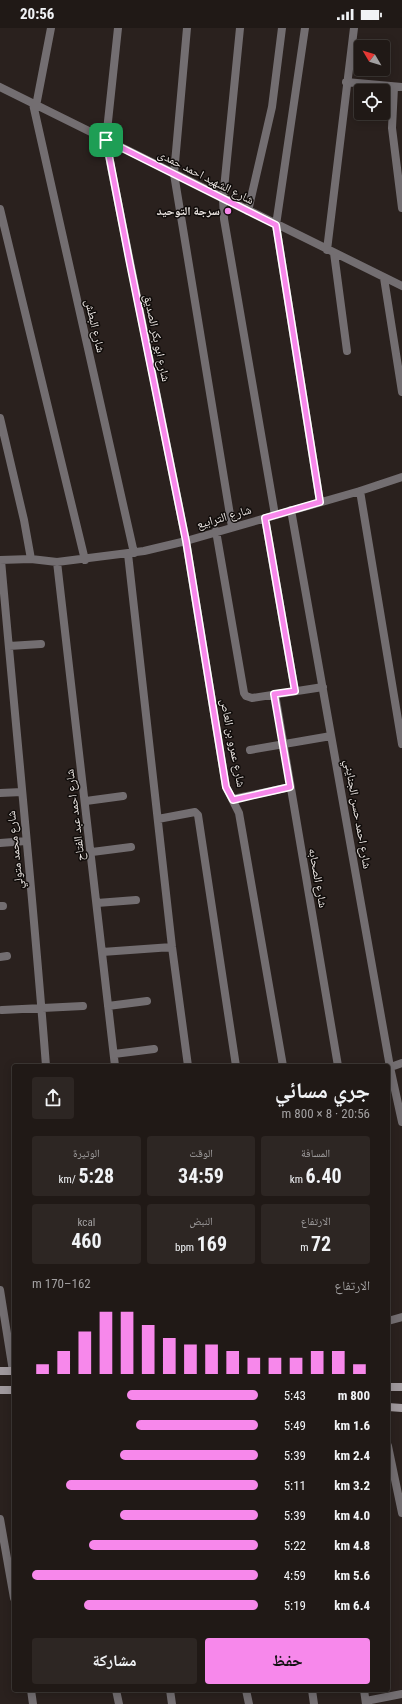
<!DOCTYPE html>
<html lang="ar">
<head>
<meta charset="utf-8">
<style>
	body { margin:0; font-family:"Roboto Condensed","Noto Naskh Arabic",sans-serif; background:#2d2623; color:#f1f3f6; direction:rtl; height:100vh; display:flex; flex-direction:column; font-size:15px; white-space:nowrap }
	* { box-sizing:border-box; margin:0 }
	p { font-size:13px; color:#a2a0a1 }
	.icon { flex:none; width:22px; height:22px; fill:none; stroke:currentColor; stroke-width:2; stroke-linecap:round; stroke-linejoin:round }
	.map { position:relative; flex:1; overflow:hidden; direction:ltr }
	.side { position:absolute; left:12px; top:1036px; width:378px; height:628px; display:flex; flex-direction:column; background:#201916; border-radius:4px; box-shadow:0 2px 10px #0003,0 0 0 1px #3d3835; direction:rtl }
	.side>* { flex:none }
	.needle { width:26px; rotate:308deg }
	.buttons { position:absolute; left:354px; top:12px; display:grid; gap:8px }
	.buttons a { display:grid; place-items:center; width:36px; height:36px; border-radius:4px; background:#201916; box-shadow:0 2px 10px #0003,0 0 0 1px #3d3835; font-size:20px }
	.pin { position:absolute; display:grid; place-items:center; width:34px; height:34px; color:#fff; margin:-17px; border-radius:8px; box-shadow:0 2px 6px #0006 }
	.round { display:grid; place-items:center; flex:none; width:42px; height:42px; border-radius:4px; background:#2d2623 }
	.head { display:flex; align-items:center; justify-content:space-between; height:68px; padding:0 20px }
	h1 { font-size:22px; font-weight:700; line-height:30px }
	.metrics { display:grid; grid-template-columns:repeat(3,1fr); gap:6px; height:68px; padding:4px 20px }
	.metrics div { display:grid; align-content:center; border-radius:4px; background:#2d2623; text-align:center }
	.metrics b { font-size:20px; font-weight:700 }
	.metrics small { font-size:11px; font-weight:400 }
	.metrics p { font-size:11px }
	.chart { height:112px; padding:8px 20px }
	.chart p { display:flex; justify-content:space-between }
	.chart svg { width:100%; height:72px; margin-top:4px; stroke:#f788eb; stroke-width:6 }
	.cta { display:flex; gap:8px; margin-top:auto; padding:8px 20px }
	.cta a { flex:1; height:46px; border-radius:4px; background:#f788eb; color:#111; font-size:16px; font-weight:700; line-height:46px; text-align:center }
	.cta a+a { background:#2d2623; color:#f1f3f6 }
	ul { padding:0 20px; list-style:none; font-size:13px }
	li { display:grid; grid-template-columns:64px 48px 1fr; align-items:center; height:30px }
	li i { height:10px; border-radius:5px; background:#f788eb }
	.status { display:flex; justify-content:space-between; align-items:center; height:28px; padding:0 20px; background:#201916; direction:ltr }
	.status svg { height:11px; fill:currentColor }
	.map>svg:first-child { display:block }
</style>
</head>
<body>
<div class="status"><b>20:56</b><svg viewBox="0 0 49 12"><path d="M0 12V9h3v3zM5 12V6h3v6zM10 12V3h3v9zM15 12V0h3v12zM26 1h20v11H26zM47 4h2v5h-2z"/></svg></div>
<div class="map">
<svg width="402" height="1676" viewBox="0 0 402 1676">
	<rect width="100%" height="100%" fill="#2a211e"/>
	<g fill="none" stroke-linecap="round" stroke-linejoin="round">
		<path stroke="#736e71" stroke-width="8" d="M118,0L106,112L112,144L186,513L226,759L239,785L283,1038
			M187,0L174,146L232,499
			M240,0L223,171L224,191L275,487
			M305,0L276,197L320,474
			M346,54L402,59
			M0,59L402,258
			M394,59L392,100L402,180
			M33,76L134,525
			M36,78L51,0
			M0,181L85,532
			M248,183L272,79L282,0
			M327,222L354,0
			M334,225L347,323
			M384,250L402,364
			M0,390L24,492L31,531
			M360,463L402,716
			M291,482L390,1039L402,1094
			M265,490L295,663
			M216,503L244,665L246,668L252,670L323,659
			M128,526L172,919L188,1038
			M0,532L31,531L57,534L144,523L186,513L360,463L402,449
			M1,532C16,701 33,869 46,1038
			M57,534L115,1038
			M9,618L41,616
			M275,666L338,1038
			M250,722L331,708
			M0,765L22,764
			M233,771L290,759
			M86,773L123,768
			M158,791L195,784L198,787L236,1038
			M0,815L26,813
			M92,824L131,819
			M97,875L136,872
			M0,878H3
			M102,924L172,919
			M0,929L7,928
			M108,978L147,973
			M2,982L83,978
			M114,1026L154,1021
			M388,1040L402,1035
			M0,1262L13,1343
			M388,1293L402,1289
			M388,1418L402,1485
			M0,1491L14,1570
			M31,1662L33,1676
			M116,1662L119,1676
			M170,1662L172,1676
			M246,1662L249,1676
			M312,1662L314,1676
			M364,1662L366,1676
			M366,1673L402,1666"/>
		<path stroke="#a0999d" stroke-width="8" d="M0,1343H14
			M388,1359H402
			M0,1362H14
			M388,1379L402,1380"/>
	</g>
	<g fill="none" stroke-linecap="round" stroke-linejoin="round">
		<g stroke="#fff" stroke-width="8">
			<path id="route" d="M106,112L276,197L320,474L265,490L295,663L274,666L290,759L233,772L226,759L186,513L130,236Z"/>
		</g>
		<use href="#route" stroke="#f788eb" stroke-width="5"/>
	</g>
	<circle fill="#f788eb" stroke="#100c0a" stroke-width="1.5" cx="228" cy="183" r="4"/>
	<g text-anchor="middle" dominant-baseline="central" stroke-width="3" stroke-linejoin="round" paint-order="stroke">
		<g font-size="12" fill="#ebe5e2" stroke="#100c0a">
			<text transform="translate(206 149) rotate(27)">شارع الشهيد احمد حمدى</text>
			<text transform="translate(95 298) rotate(77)">شارع البطش</text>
			<text transform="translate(157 310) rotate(78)">شارع ابو بكر الصديق</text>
			<text transform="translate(224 489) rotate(-16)">شارع الترابيع</text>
			<text transform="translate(233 715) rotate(79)">شارع عمرو بن العاص</text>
			<text transform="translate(358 786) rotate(80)">شارع احمد حسن الجنايني</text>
			<text transform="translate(75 787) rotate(-97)">شارع احمد عبد الفتاح</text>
			<text transform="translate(15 822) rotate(-96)">شارع محمد متولي</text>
			<text transform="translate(318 850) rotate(80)">شارع الصحابه</text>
		</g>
		<g font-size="12" font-weight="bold" fill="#ebe5e2" stroke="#100c0a" text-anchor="end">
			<text x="220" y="183">سرجة التوحيد</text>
		</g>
	</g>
</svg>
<div class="buttons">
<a><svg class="needle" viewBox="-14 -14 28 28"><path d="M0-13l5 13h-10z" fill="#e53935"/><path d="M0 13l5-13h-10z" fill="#a2a0a1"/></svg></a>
<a><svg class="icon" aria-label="locate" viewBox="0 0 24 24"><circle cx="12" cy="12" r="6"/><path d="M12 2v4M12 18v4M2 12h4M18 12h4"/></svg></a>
</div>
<div class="pin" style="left:106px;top:112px;background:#1e9e55"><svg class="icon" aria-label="arrive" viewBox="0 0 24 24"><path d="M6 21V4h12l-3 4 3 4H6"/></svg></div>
<section class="side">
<div class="head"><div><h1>جري مسائي</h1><p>20:56 · 8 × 800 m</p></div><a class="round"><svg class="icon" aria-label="share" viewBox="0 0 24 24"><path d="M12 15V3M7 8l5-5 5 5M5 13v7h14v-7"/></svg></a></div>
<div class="metrics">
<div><p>المسافة</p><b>6.40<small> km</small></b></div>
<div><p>الوقت</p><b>34:59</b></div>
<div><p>الوتيرة</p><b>5:28<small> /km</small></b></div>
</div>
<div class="metrics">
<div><p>الارتفاع</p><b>72<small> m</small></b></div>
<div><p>النبض</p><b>169<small> bpm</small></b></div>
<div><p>kcal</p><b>460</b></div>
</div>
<div class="chart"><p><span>الارتفاع</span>162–170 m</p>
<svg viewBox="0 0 160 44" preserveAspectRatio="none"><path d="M5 44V38M15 44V30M25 44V18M35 44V6M45 44V6M55 44V14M65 44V22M75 44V26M85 44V26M95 44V30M105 44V34M115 44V34M125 44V34M135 44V30M145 44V30M155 44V38"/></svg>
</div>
<ul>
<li><b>800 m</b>5:43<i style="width:58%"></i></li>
<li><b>1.6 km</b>5:49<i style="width:54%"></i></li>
<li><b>2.4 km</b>5:39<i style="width:61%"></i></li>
<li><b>3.2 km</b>5:11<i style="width:85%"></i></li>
<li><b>4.0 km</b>5:39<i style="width:61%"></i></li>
<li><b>4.8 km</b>5:22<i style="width:75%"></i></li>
<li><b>5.6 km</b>4:59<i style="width:100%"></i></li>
<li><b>6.4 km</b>5:19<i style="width:77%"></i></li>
</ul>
<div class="cta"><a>حفظ</a><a>مشاركة</a></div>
</section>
</div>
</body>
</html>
